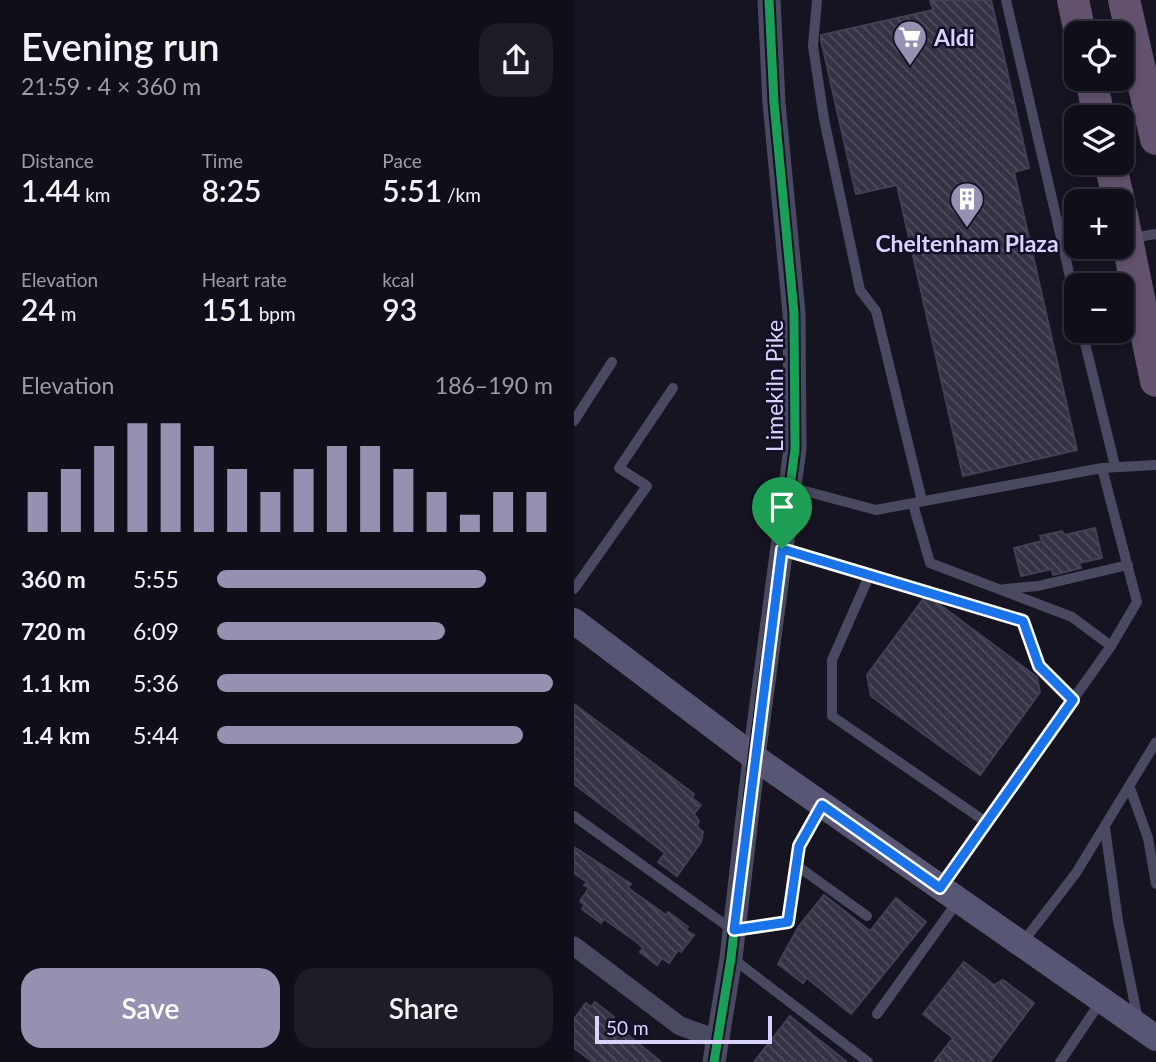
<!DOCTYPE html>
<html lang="en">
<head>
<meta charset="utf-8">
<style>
	body { margin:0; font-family:Lato,sans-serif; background:#1e1d26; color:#f1f3f6; height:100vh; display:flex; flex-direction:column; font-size:26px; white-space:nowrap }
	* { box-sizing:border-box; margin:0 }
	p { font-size:23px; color:#9c9ca2 }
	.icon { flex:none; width:38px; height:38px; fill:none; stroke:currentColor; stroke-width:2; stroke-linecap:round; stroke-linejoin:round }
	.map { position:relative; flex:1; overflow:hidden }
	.drawer { display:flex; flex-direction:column; background:#100f19; width:574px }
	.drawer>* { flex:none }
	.tools { position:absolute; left:490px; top:21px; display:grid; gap:14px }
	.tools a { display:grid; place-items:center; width:70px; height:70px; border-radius:14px; background:#100f19; box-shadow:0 4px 10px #0003,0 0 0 2px #302f38; font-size:35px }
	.scale { position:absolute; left:21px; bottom:18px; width:177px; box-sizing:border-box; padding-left:7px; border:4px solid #d9d4ff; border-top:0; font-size:19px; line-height:24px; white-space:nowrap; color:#d9d4ff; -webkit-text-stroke:5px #130f26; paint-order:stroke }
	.pin { position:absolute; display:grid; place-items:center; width:60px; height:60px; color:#fff; margin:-72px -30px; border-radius:50% 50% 50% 0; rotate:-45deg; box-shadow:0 0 7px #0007 }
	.pin .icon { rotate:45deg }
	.round { display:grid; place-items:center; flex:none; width:74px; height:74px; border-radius:21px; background:#1e1d26 }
	.headline { display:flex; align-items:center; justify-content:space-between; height:119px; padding:0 21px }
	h1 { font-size:38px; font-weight:600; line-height:52px }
	.figures { display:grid; grid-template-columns:repeat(3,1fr); gap:10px; height:119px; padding:7px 21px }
	.figures div { display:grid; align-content:center }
	.figures b { font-size:30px; font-weight:600 }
	.figures small { font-size:19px; font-weight:400 }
	.figures p { font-size:19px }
	.chart { height:196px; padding:14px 21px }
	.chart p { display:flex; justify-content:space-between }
	.chart svg { width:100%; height:126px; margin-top:7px; stroke:#9591b1; stroke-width:6 }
	.action { display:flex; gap:14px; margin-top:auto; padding:14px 21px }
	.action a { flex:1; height:80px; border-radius:21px; background:#9591b1; color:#fff; font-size:28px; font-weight:600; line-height:80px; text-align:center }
	.action a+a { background:#1e1d26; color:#f1f3f6 }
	ul { padding:0 21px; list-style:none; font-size:23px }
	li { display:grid; grid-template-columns:112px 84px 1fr; align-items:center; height:52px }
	li i { height:18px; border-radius:9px; background:#9591b1 }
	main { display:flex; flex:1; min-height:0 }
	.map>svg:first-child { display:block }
</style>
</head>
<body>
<main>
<section class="drawer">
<div class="headline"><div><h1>Evening run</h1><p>21:59 · 4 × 360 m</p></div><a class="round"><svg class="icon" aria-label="share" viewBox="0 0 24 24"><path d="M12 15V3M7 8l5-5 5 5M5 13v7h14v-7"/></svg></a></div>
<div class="figures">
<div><p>Distance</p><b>1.44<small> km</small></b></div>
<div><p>Time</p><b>8:25</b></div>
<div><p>Pace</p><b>5:51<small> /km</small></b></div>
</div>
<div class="figures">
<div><p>Elevation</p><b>24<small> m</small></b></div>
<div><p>Heart rate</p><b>151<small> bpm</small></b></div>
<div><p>kcal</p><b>93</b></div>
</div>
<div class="chart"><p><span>Elevation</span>186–190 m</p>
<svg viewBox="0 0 160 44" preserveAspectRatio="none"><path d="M5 44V30M15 44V22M25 44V14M35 44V6M45 44V6M55 44V14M65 44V22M75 44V30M85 44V22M95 44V14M105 44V14M115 44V22M125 44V30M135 44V38M145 44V30M155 44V30"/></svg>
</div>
<ul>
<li><b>360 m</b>5:55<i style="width:80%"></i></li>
<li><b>720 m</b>6:09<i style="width:68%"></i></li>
<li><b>1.1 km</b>5:36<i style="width:100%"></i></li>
<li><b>1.4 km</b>5:44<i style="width:91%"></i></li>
</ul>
<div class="action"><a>Save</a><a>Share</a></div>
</section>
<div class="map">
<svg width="582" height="1062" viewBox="0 0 582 1062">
	<defs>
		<pattern id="building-back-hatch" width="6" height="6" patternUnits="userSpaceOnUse" patternTransform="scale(1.75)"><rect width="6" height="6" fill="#343243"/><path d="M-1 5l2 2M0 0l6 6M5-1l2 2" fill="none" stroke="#514f5f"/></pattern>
	</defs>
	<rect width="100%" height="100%" fill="#161421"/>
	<path fill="url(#building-back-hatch)" stroke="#433f54" stroke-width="2" d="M356,0H417L455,168L440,172L503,450L389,476L323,185L282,194L247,40V35L359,10Z
		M521,528L528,558L505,563L507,568L479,575L478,569L447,576L440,548L468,541L466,536L488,531L491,535Z
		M350,598L362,602L463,677L466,692L406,775L297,696L293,675Z
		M0,704L120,794L118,798L127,805L120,814L125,821L123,827L129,832L127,842L103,876L84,862L91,853L0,784Z
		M0,847L57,884L54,888L92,915L94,912L114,927L112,930L120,935L107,952L104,950L95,963L88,958L83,965L66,952L69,948L64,943L30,919L27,923L8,909L11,905L6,901L15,888L10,885L13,882L0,873Z
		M250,895L296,931L322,898L352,922L277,1014L233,978L229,983L204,964L225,926Z
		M390,962L420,985L429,980L460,1003L416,1062H360L379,1038L349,1014Z
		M21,1002L40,1017L37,1021L87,1062H19L0,1048V1019L12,1003L17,1007Z
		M216,1016L244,1039L273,1062H180Z"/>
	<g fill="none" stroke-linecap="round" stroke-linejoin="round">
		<path stroke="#4a4962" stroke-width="10" d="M243,0L239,46L250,119L286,290L302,311L348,501
			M432,0L491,255
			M558,238L582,234
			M502,304L491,255L524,247
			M508,331L541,466
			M0,421L38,362
			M216,487L302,510L528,468L582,465
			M339,504L356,563L498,617L537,646
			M208,549L296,574L258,660V716L412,822
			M296,574L449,621L465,666L499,700
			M0,589L73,486L45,468L99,388
			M431,589L464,586L554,565
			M556,788L574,838L582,884
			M0,816L160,931L214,921L225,847L248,806
			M531,828L544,921L564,1020
			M222,865L293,916
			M366,887L537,646L563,602L528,468
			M449,942L502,873L582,742
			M158,958L294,1062
			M303,1014L384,901
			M486,1062L527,1001"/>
		<path stroke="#4a4962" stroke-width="19" d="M0,946L106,1026L143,1039"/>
		<path stroke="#4a4962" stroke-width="23" d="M140,1062L157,958L180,757L221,449L220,313L200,103L195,0"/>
		<path stroke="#575674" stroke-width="26" d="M0,621L180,757L582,1038"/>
		<path stroke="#62526e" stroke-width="32" d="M499,0L506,33
			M550,0L582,139
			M517,79L525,117
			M536,163L545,201
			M548,215L582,381"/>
		<g stroke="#130f26" stroke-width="13">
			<path id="cycleway" d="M140,1062L157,958L180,757L221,449L220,313L200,103L195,0"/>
		</g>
		<use href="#cycleway" stroke="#1a9f57" stroke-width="9"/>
	</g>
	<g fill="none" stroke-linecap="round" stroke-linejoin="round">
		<g stroke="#fff" stroke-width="14">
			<path id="route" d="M208,549L449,621L465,666L499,700L366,888L248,805L225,846L214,922L160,930Z"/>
		</g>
		<use href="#route" stroke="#1a73e8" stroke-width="9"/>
	</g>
	<defs>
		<g id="supermarket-pin" transform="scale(1.75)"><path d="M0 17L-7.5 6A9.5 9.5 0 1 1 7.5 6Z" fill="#9591b1" stroke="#130f26"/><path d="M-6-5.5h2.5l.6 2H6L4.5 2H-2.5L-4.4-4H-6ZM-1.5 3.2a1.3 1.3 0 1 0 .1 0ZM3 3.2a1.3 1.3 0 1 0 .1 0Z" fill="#fff"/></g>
		<g id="building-pin" transform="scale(1.75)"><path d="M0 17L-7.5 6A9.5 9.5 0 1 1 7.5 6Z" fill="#9591b1" stroke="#130f26"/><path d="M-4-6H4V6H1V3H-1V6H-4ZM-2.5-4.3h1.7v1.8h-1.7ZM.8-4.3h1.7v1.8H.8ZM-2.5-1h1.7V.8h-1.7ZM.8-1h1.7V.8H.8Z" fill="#fff"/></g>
	</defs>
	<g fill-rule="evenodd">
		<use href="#supermarket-pin" x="336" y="37"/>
		<use href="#building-pin" x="393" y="199"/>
	</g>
	<g text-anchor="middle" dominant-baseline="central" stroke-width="5" stroke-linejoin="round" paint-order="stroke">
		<g font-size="23" font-weight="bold" fill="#d9d4ff" stroke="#130f26" text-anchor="start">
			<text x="360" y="37">Aldi</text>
			<text x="393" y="243" text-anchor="middle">Cheltenham Plaza</text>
		</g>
		<g font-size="23" fill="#d9d4ff" stroke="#130f26">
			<text transform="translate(200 386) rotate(-90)">Limekiln Pike</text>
		</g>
	</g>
</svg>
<div class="tools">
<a><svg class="icon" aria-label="locate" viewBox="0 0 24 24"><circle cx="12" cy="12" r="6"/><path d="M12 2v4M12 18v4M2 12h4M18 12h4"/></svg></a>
<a><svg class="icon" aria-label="layers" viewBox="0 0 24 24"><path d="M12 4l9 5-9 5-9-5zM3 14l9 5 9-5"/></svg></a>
<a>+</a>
<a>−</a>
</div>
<div class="scale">50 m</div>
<div class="pin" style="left:208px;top:549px;background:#1e9e55"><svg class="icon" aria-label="arrive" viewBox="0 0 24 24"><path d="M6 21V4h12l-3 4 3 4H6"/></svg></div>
</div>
</main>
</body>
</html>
